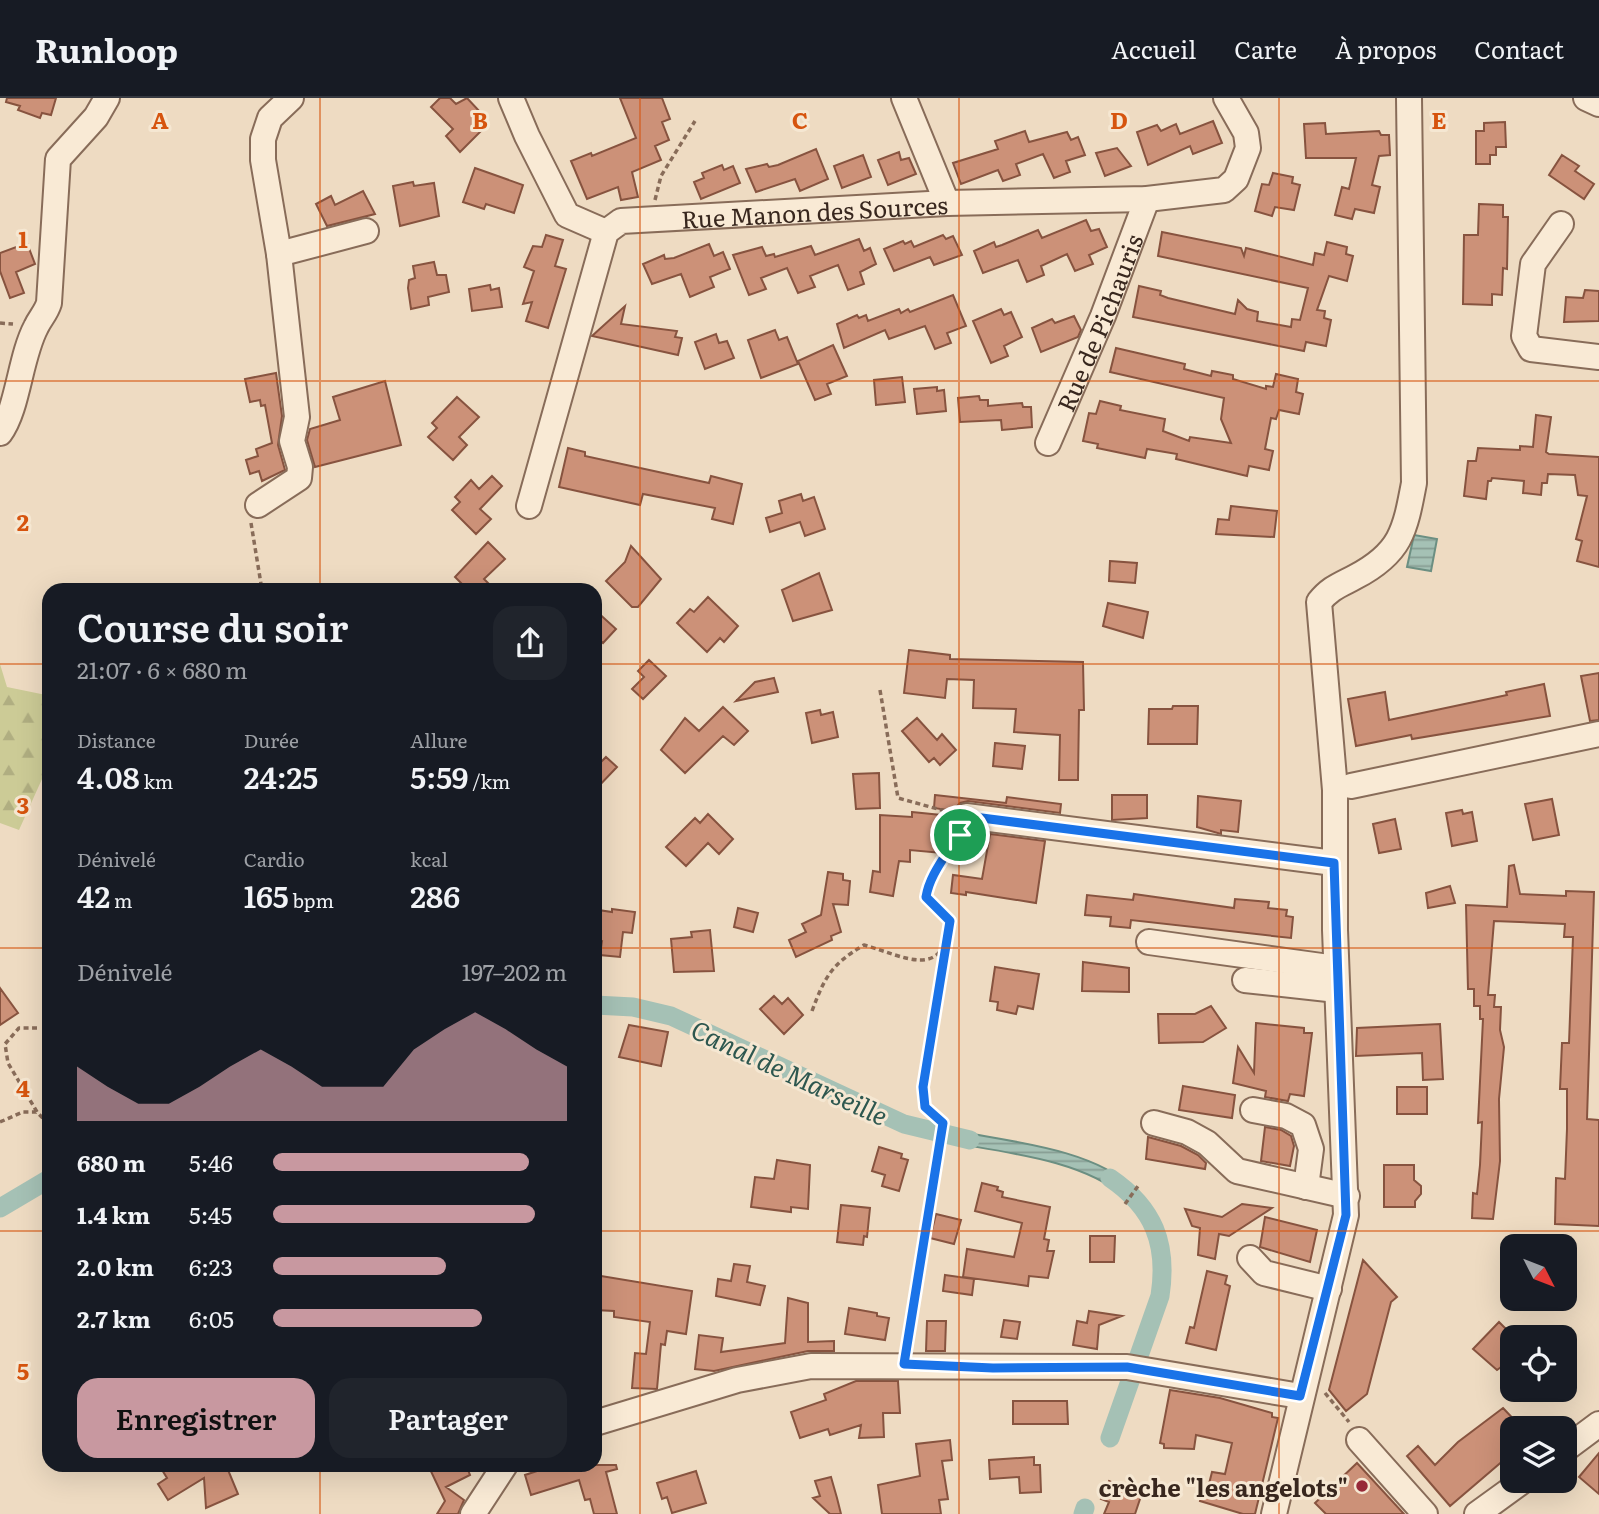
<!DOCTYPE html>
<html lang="fr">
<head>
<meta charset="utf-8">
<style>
	body { margin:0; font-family:Literata,serif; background:#20242c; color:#f1f3f6; height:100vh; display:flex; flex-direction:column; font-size:26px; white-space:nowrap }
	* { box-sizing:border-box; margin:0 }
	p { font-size:23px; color:#9ea1a6 }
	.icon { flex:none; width:38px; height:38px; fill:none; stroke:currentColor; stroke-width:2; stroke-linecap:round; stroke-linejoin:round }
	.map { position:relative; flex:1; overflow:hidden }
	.sheet { position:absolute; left:42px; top:485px; width:560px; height:889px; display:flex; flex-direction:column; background:#171b24; border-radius:21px; box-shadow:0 7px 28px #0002 }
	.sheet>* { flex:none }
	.needle { width:46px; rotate:132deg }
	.tools { position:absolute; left:1500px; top:1136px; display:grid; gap:14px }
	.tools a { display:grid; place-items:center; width:77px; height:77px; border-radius:14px; background:#171b24; box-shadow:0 7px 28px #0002; font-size:35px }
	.pin { position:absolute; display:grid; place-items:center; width:60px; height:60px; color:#fff; margin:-30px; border:4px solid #fff; border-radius:50%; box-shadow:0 2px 7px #0007 }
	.round { display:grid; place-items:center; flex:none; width:74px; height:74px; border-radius:21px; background:#20242c }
	.head { display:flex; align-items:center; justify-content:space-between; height:119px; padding:0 35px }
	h1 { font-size:38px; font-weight:600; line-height:52px }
	.figures { display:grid; grid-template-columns:repeat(3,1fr); gap:10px; height:119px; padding:7px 35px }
	.figures div { display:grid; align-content:center }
	.figures b { font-size:30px; font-weight:600 }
	.figures small { font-size:19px; font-weight:400 }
	.figures p { font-size:19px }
	.chart { height:196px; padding:14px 35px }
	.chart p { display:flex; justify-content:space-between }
	.chart svg { width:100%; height:126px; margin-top:7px; fill:#c898a0; opacity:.7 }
	.button { display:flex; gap:14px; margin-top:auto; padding:14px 35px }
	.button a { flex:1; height:80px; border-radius:21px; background:#c898a0; color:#111; font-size:28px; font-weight:600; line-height:80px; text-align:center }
	.button a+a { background:#20242c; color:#f1f3f6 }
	ul { padding:0 35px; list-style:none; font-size:23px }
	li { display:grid; grid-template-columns:112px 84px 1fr; align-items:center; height:52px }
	li i { height:18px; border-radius:9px; background:#c898a0 }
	header { display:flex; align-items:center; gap:42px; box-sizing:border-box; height:98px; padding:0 35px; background:#171b24; border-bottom:2px solid #363941 }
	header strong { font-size:33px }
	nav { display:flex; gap:38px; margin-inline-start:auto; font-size:24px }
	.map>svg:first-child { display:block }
</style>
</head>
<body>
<header>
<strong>Runloop</strong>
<nav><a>Accueil</a><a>Carte</a><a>À propos</a><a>Contact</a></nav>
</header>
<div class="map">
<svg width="1599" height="1416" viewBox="0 0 1599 1416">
	<defs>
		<pattern id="forest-firs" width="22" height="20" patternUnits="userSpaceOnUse" patternTransform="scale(1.75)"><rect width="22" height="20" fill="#cccb96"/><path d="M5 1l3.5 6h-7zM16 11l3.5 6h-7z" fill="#b0ae81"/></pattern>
		<pattern id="water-rules" width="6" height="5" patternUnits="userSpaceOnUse" patternTransform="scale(1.75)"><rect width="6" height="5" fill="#a5c1b5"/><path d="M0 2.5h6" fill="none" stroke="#879d93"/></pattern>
	</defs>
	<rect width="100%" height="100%" fill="#eedbc2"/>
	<path fill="url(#forest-firs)" d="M0,566L7,589L46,597L47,670L19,732L0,725Z"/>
	<path fill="url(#water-rules)" stroke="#6c8f82" stroke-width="2" d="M1414,437L1437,441L1431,473L1407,469Z
		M946,1031C1002,1043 1091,1049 1133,1090L1125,1099C1080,1060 999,1054 942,1043Z"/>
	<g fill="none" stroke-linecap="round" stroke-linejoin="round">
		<path stroke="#a5c1b5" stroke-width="19" d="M595,907L633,909L671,918L904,1026L970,1042
			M1110,1080C1154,1110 1168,1146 1160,1198L1110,1340
			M0,1110L49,1081
			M1083,1416L1085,1410"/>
	</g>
	<path fill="#cc9178" stroke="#87533f" stroke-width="2" d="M7,0H56L51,17L42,15L40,20L18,12L20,8L6,4Z
		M440,0H450L456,6L467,0L481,15L476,20L485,29L460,54L446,38L453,31L431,9Z
		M620,0H662L670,21L662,24L669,42L655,48L661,62L632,74L638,99L621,102L618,89L587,101L571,63L591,55L592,58L636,40Z
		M1213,23L1222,45L1193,56L1190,48L1148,67L1137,34L1157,27L1161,33L1176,26L1180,36Z
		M1505,24L1506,49H1496V57H1490V66H1476V33H1484V25Z
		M1325,25L1326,36L1379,33L1381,37H1389L1390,57L1379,58L1372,87L1380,89L1374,115L1355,111L1352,121L1335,117L1342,89L1349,91L1356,60H1306L1304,26Z
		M1025,33L1029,44L1067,34L1071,42L1078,39L1085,57L1066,63L1070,74L1054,80L1043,56L1016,66L1020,77L1003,83L998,72L961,86L953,65L998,51L995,43Z
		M1117,50L1131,68L1105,78L1096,55Z
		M816,51L828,81L800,93L795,81L756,94L746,71L767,66L769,69L778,67Z
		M899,54L901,62L909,60L916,76L888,87L878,62Z
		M863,57L871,79L842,90L834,68Z
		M1562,57L1579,68L1575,73L1594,86L1584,101L1549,77Z
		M722,67L724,72L733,68L740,85L701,101L694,84L704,80L702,75Z
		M475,70L523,87L514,115L486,106L484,111L463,104Z
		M1273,75L1293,79L1292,85L1300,87L1294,112L1275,109L1272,118L1255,113L1262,86L1269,87Z
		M413,84L414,88L434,85L439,118L400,128L393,88Z
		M363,93L375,116L327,128L316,106L331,98L335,107Z
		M1479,106L1503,107V119H1508L1507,171L1503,170L1502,197L1492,196V207L1463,206L1464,137H1478Z
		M1086,122L1091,133L1099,131L1107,149L1089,157L1093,166L1075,173L1067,156L1041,168L1044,177L1027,184L1018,162L983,175L974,153L994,144L996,149L1002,147L1038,132L1042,140Z
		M1162,134L1241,150L1244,158L1246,150L1313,167L1315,155L1324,157L1327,144L1347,149L1346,156L1353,158L1347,183L1329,178L1317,212L1325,213L1324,220L1331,222L1326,248L1306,244L1304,253L1133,219L1139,188L1161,193L1160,197L1168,200L1235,216L1238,202L1247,211L1258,214L1257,223L1291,229L1292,221L1300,222L1308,190L1158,158Z
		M546,137L563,142L555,168L566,171L548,230L526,223L532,204L523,206L534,173L524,169L533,148L542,149Z
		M943,137L946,141L953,138L962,157L934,167L930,159L894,173L884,151L903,143L905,146L911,143L914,149Z
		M859,141L864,153L870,150L876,166L860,174L864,186L848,192L838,167L810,178L815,189L798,195L787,170L761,180L766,191L749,197L733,157L762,149L766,158L774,156L775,159L811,148L815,157Z
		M27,145L35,166L16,174L24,195L10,200L0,173V155Z
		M709,146L714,158L723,154L730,171L710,179L714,189L690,199L681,176L652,186L643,166L664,157L665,161L674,160Z
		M434,164L437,177H446L449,194L428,199L429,207L411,211L408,190L409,182L415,180L413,168Z
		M490,187L491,192L499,190L502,209L472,213L469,191Z
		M1585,192L1599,193V223L1564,224L1566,199L1583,200Z
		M953,197L966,228L947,235L951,245L935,251L925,228L889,241L885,232L844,250L837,226L857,217L859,220L866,217L868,223L899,211L901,215L908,211L910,214Z
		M625,208L621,226L677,233L675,239L682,240L678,257L592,238Z
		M1001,211L1004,217L1011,214L1022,239L1004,248L1008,258L991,265L973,223Z
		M1074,218L1081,232L1078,239L1041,254L1032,230L1052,221L1055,225Z
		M775,232L779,242L787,239L798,266L761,280L748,242Z
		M716,236L719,245L727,243L734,260L705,271L695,244Z
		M833,247L847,278L827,286L831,296L815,302L798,263Z
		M1116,250L1185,266L1184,271L1211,278L1212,273L1233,277V281L1266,291V288L1273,289L1276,276L1298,281L1296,294L1303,296L1299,316L1279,312L1276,321L1271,320L1265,351L1273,353L1269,372L1249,368L1247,378L1176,361L1177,356L1147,351L1145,360L1097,350L1098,346L1083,343L1089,315L1096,316L1100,303L1121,308L1120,312L1165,321L1163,333L1189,343L1190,339L1231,345L1221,321L1224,300L1110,274Z
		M276,275L282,318L278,347L285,372L262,383L259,373L250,376L246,362L258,358L256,351L272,345L265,307L261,308L260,302L250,304L245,281Z
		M902,279L905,304L876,307L874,282Z
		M385,283L401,347L315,369L307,342L310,331L340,322L333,299Z
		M937,289V293L944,292L946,313L917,316L914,291Z
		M979,298L980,302H988V308L1022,305L1023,309H1031L1032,329L1002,332L1001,322L960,324L958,300Z
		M457,299L479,319L459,339L467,347L453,362L428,339L437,330L432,325Z
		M1536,317L1551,319L1546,354L1549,356L1599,359V469L1577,463L1582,443L1576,441L1587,398L1578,397L1575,377L1548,376L1547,385H1542L1541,397L1523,395L1524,383L1492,380L1491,383H1488L1486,401L1464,398L1468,363H1476L1478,350L1520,352V348L1533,349Z
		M568,350L585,354V358L709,385L711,378L742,386L733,426L712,421L715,410L643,396L640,407L559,389Z
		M492,378L502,388L480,411L491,421L476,436L452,412L460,404L455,399L471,382L479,391Z
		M801,396L803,403L814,399L825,431L805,438L800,424L770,434L766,420L782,415L779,403Z
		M1231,408L1277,413L1274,439L1216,436L1218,421L1229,422Z
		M488,444L505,461L484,481L495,492H468L455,479Z
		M631,448L661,481L638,509H632L606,483L625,464Z
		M1110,463L1137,465L1135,485L1109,483Z
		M819,475L832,512L793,523L782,492Z
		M708,499L738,528L724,544L720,540L707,554L677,525L690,511L694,514Z
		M1108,505L1148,514L1143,540L1103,528Z
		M595,512L616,531L603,545L595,538Z
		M909,552L950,557V561L1083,564L1084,612H1079L1078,682H1059L1060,637L1014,634L1016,611L973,610L974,582L947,581L945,600L904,595Z
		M649,562L666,578L643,601L632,591L644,579L638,573Z
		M1599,575V622L1590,623L1581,578Z
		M774,580L778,594L736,603L755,584Z
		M1544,586L1550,618L1412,641L1411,637L1356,648L1348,601L1385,594L1389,622L1507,597L1506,594Z
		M1173,608H1198L1197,646H1148L1149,611H1172Z
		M723,609L748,633L734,647L723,638L685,675L661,652L685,620L699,633Z
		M820,612L821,617L833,614L838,639L812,645L806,615Z
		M917,620L937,642L942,636L956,652L940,667L934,660L929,664L902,633Z
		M995,645L1025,648L1022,671L993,668Z
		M606,659L617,669L595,692V670Z
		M879,675L880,710L856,711L853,676Z
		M935,697L1006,705L1007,699L1061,706L1060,715L968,703L960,705L953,713L934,710Z
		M1112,697H1147V720L1112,722Z
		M1198,698L1241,703L1238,734L1221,732V736L1197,729Z
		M1552,701L1559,737L1533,742L1525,706Z
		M1462,712L1463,716L1472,714L1477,743L1452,748L1446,715Z
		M912,714L951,718L955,733L942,755L910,752V764L899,763L893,798L870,794L873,773L880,774V717L912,719Z
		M708,716L733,741L719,756L708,745L686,768L666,749L695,720L700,725Z
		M1395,721L1401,751L1379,755L1373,726Z
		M990,736L1045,743L1036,805L966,794V797L951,795L953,777L982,781Z
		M1514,767L1520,796L1566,798V793L1594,794L1587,1021L1599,1022V1128L1555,1126L1556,1080L1565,1081L1567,1031V991H1560L1562,945H1569L1573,839H1564L1565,826L1494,823L1488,897H1495L1494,909H1501L1500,932L1504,949L1499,1001L1500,1063L1493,1121L1472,1120L1473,1095L1477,1096L1480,1067L1482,1024L1478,1025L1483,921H1480V908H1474V891H1468L1466,807L1507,809L1509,768Z
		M828,774L843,776V782L850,783L848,807L833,806L841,834L831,838L832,842L796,859L789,842L806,834L802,826L821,817Z
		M1450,788L1455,805L1428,810L1426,795Z
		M1134,796L1234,810L1235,801L1269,804L1268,810L1287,812L1286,818L1293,819L1291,840L1131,822L1130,830L1110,828L1111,819L1085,817L1087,797L1133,802Z
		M738,810L758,815L753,834L734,829Z
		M612,811L635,814L632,835L623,834L620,859L600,857L602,843L595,842L598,812L612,814Z
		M710,832L714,873L674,874L671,841L692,839L691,834Z
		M1083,864L1129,870V894L1082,893Z
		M995,869L1039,876L1033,911L1018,908L1016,916L997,912L998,904L990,903Z
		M0,890L18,915L0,927Z
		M774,898L782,906L788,900L803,917L784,936L760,911Z
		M1211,908L1226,930L1203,944L1159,945L1158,916H1195Z
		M1256,925L1304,930V935H1312L1304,998L1290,996L1288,1003L1265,999L1266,993L1233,985L1238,949L1254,975Z
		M1440,926L1443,981L1423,982L1422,955L1356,958L1357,930Z
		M629,927L668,934L661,968L619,959Z
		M1183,988L1235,997L1232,1020L1179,1012Z
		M1397,989H1427V1016H1397Z
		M1265,1029L1281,1032L1291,1038L1294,1048L1290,1068L1261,1063Z
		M1148,1039L1181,1048L1198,1057L1206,1065L1205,1071L1146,1061Z
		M879,1049L902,1056L901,1060L908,1062L899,1093L882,1088L885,1077L872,1073Z
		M777,1062L810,1067L808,1111L791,1109V1114L751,1109L755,1079L774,1081Z
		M1384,1067H1414V1082L1421,1088V1096L1415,1103V1109H1384Z
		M982,1085L998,1089L997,1092L1003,1094L1002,1099L1050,1109L1044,1141L1049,1142L1047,1153H1054L1048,1180L1029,1178L1028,1188L963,1179L967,1151L1014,1159L1022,1125L975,1113Z
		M1242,1106L1272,1110L1229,1138L1219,1136L1215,1161L1198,1157L1200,1130L1192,1128L1185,1111L1222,1119Z
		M841,1107L870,1110L867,1139L864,1138L863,1147L837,1144Z
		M936,1116L961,1122L954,1146L930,1140Z
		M1265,1119L1317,1132L1310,1164L1260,1149Z
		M1090,1138H1115L1114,1164H1090Z
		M1363,1162L1397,1199L1391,1204L1367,1296L1346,1313L1329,1292Z
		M734,1166L750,1168L747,1184L765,1188L760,1207L716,1198L718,1181L731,1183Z
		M1207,1173L1227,1178L1225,1186L1230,1188L1216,1252L1186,1245L1190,1229L1194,1230Z
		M595,1177L692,1193L686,1236L667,1233L665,1247L661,1246L657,1291L632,1290L635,1255L646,1256L650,1224L614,1219V1213L595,1212Z
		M945,1177L974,1181L972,1197L943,1193Z
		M788,1200L808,1205V1244L834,1243V1253H808L714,1273L695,1271L699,1237L723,1240L721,1254L785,1245Z
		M849,1210L877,1215V1218L889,1220L885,1242L845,1236Z
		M1089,1213L1122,1218L1099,1227L1097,1251L1073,1247L1077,1223L1087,1225Z
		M1004,1222L1020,1224L1017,1241L1001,1239Z
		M927,1223H946L945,1253H926Z
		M1499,1224L1512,1237V1261L1497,1272L1473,1251Z
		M856,1283H898L900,1315H883L884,1339L859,1340L861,1327L830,1337L828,1331L800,1340L791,1314L826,1302L824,1296Z
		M1170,1292L1220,1300L1272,1315V1319L1278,1320L1255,1416H1243L1200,1403L1204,1389L1208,1390L1212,1374L1225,1376L1232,1345L1196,1337L1194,1351L1164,1350V1346L1160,1345Z
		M1013,1303H1067L1068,1326H1013Z
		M1503,1310L1522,1330H1512V1355L1450,1408L1407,1358L1418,1348L1435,1367L1458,1344Z
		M950,1342L952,1362L942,1363L948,1401L939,1402L941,1416H882L878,1387L920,1378L916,1346Z
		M1599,1355V1396L1579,1379Z
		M1034,1359V1367H1040L1041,1394L1020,1395L1019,1379L990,1381L989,1362Z
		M1357,1365L1404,1416H1326L1315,1405Z
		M159,1367H226L238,1396L206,1410L204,1380L168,1402L158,1386L167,1380Z
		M428,1367H466L470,1377L446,1389L464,1402L458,1416H437L445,1403Z
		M536,1367H616L617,1371L606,1374L617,1416H594L590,1401L585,1402L579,1382L531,1397L525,1377L537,1373Z
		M696,1373L706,1405L672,1415L667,1399L662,1401L657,1385Z
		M831,1379L837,1400L841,1416H830L813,1400L820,1398L815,1383Z
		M1109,1383L1141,1398L1135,1416H1104L1109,1404L1101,1401Z"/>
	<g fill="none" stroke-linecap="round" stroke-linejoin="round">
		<g stroke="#886c59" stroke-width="28">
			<g id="minor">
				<path d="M511,0L527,38L567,117L606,134"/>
				<path d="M904,0L947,105"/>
				<path d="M1586,0L1599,6"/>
				<path d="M1561,126L1533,166L1524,238L1531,251L1599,259"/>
				<path d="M279,156L366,133"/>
				<path d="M0,335C18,311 20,259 36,229C40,220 46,215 49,205L58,61L96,19L107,0"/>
				<path id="s1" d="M1048,345L1103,218L1147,101"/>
				<path d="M258,407L299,380L300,369L292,343L297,319L279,156L263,62V41L270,20L291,0"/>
				<path id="s2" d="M529,408L606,134L621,123L947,105L1147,101L1224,92L1236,81L1248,50L1246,35L1226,0"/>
				<path d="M1351,688L1599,636"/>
				<path d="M966,718L1334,765"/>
				<path d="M1149,844L1336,870"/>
				<path d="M1245,882L1337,892"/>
				<path d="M1253,1012L1286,1018L1303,1027L1311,1051L1306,1089"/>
				<path d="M1154,1025L1187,1034L1207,1045L1237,1073L1347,1098"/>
				<path d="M1250,1160L1264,1175L1329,1191"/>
				<path d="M595,1325L737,1282L811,1268L1127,1269L1300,1298"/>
				<path d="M1359,1342L1425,1416"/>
				<path d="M1564,1352L1599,1326"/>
				<path d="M473,1416L505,1367"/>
				<path d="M1274,1416L1346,1117L1335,832V692L1319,504C1330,490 1340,487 1355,479C1401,455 1405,433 1414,385L1409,0"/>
				<path d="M1477,1416L1524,1382"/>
			</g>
		</g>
		<path stroke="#886c59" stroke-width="3.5" stroke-dasharray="5 3.5" stroke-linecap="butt" d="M655,102L661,78L695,23
			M0,225L13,226
			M251,425L262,492
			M880,592L898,700L945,713
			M812,913C825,878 832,866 864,847C904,858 943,884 951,823L926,799L928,785L961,735
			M37,1014L8,965L5,946L19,930H37
			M0,1024L23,1014H37L49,1027
			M1125,1106L1138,1088
			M907,1247L943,1025L925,1009L923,989L948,841
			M1325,1295L1349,1324"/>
		<use href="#minor" stroke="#f9ead5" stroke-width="24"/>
	</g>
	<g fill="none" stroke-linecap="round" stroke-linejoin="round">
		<g stroke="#fff" stroke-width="14">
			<path id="route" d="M966,718L1334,765L1346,1117L1300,1298L1127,1269L993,1270L904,1266L943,1025L925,1009L923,989L950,823L926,799C931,769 957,748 966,718Z"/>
		</g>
		<use href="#route" stroke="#1a73e8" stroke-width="9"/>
	</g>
	<path fill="none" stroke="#d6540e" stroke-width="2" stroke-opacity="0.55" d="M320,0V492M640,0V1416M959,0V1416M1279,0V1416M0,283H1599M0,566H49M595,566H1599M0,850H49M595,850H1599M0,1133H49M595,1133H1599M320,1367V1416"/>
	<circle fill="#972938" stroke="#f5e7d2" stroke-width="2.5" cx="1362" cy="1388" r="7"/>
	<g text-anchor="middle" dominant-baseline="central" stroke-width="6" stroke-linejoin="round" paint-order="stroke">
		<g font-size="24" fill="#38271e" stroke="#f5e7d2">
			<text stroke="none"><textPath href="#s2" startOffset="497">Rue Manon des Sources</textPath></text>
			<text stroke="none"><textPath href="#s1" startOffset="131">Rue de Pichauris</textPath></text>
		</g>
		<g font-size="24" font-weight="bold" fill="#38271e" stroke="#f5e7d2" text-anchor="end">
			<text x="1348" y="1388">crèche "les angelots"</text>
		</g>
		<g font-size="26" font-style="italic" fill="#2d574f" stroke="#f5e7d2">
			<text transform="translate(790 973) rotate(25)">Canal de Marseille</text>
		</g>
	</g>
	<g font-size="23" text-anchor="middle" font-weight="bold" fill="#d6540e" stroke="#f5e7d2" stroke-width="6" stroke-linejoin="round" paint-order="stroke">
		<text x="160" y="31">A</text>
		<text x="480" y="31">B</text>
		<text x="800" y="31">C</text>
		<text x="1119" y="31">D</text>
		<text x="1439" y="31">E</text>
		<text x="23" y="150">1</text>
		<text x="23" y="433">2</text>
		<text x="23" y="716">3</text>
		<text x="23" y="999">4</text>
		<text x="23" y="1282">5</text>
	</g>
</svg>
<div class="tools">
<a><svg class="needle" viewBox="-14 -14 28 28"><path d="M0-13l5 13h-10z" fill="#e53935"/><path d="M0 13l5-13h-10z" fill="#9ea1a6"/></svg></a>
<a><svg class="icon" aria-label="locate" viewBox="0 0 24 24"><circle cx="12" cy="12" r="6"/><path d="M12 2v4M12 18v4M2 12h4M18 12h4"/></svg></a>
<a><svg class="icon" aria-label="layers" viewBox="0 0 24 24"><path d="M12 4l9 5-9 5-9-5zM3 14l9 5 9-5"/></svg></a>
</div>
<div class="pin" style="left:960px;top:737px;background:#1e9e55"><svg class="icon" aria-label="arrive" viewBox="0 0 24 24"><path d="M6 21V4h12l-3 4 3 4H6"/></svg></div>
<section class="sheet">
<div class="head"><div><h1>Course du soir</h1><p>21:07 · 6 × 680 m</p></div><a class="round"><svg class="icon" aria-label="share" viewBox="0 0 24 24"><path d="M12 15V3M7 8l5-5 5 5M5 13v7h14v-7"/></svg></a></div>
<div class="figures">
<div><p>Distance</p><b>4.08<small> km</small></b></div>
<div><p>Durée</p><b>24:25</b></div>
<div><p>Allure</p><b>5:59<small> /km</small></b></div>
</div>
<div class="figures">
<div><p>Dénivelé</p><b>42<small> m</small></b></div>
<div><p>Cardio</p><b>165<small> bpm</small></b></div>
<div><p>kcal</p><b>286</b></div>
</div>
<div class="chart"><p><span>Dénivelé</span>197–202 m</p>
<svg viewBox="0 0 160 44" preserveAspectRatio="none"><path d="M0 44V25L10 32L20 38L30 38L40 32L50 25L60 19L70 25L80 32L90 32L100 32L110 19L120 12L130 6L140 12L150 19L160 25V44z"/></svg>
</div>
<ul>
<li><b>680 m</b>5:46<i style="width:87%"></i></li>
<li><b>1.4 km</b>5:45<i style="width:89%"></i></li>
<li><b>2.0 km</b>6:23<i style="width:59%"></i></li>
<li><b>2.7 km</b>6:05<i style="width:71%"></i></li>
</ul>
<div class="button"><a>Enregistrer</a><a>Partager</a></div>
</section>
</div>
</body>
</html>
